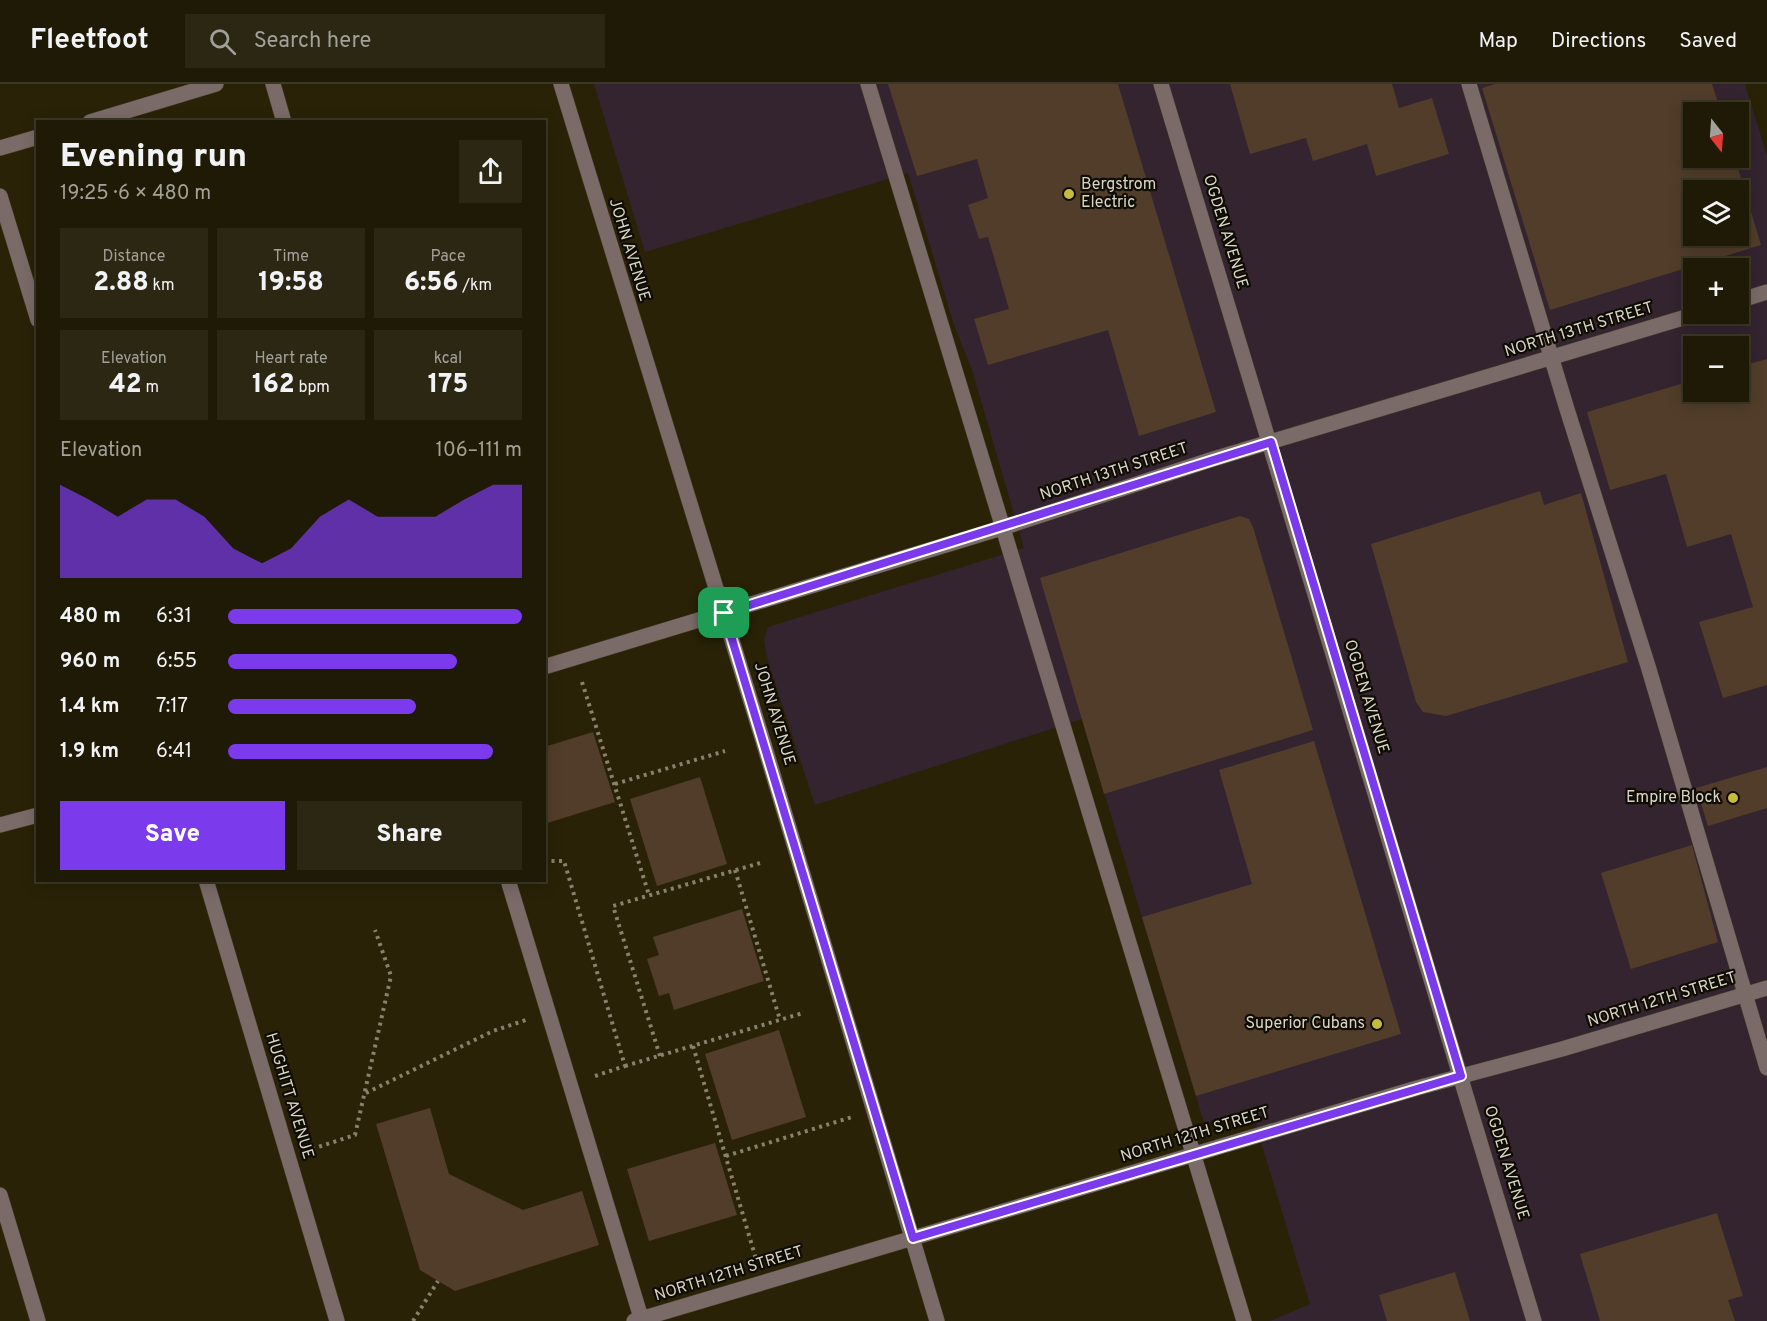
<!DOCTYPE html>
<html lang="en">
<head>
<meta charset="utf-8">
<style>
	body { margin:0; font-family:Overpass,sans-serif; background:#2c2713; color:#f1f3f6; height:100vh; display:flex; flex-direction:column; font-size:22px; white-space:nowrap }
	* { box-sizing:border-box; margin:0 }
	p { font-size:20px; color:#a1a19a }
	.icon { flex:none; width:33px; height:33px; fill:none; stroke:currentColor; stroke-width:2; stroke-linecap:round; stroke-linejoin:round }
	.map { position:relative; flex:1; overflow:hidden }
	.drawer { position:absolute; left:36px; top:36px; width:510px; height:762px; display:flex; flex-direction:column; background:#1f1a05; border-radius:0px; box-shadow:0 3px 15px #0003,0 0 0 2px #3c3827 }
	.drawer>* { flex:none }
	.needle { width:39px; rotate:163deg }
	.tools { position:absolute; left:1683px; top:18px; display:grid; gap:12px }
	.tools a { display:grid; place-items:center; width:66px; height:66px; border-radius:0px; background:#1f1a05; box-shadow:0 3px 15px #0003,0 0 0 2px #3c3827; font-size:30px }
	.pin { position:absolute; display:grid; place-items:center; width:51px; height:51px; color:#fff; margin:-26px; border-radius:12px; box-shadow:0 3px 9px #0006 }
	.round { display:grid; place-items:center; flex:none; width:63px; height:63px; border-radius:0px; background:#2c2713 }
	.headline { display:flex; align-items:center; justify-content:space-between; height:102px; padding:0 24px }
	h1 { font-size:33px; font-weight:800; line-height:45px }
	.metrics { display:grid; grid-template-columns:repeat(3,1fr); gap:9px; height:102px; padding:6px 24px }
	.metrics div { display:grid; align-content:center; border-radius:0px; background:#2c2713; text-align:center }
	.metrics b { font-size:26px; font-weight:800 }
	.metrics small { font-size:16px; font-weight:400 }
	.metrics p { font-size:16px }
	.chart { height:168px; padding:12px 24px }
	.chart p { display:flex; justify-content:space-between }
	.chart svg { width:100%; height:108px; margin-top:6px; fill:#7c3aed; opacity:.7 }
	.primary-button { display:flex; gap:12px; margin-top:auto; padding:12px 24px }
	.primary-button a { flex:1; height:69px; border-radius:0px; background:#7c3aed; color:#fff; font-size:24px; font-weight:800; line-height:69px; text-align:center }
	.primary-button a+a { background:#2c2713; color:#f1f3f6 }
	ul { padding:0 24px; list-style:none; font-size:20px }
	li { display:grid; grid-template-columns:96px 72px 1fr; align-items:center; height:45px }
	li i { height:15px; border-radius:8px; background:#7c3aed }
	header { display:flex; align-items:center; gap:36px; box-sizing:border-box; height:84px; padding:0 30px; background:#1f1a05; border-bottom:2px solid #3c3827 }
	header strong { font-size:28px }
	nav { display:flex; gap:33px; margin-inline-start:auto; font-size:21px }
	.search { width:420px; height:54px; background:#2c2713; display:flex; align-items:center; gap:15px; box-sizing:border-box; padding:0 21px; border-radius:0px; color:#a1a19a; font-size:22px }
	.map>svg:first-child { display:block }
</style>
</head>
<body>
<header>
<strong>Fleetfoot</strong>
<div class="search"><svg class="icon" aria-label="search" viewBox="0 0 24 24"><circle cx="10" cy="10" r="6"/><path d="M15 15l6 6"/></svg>Search here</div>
<nav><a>Map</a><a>Directions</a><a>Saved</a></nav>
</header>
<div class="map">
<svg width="1767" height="1237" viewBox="0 0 1767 1237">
	<rect width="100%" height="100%" fill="#292207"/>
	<path fill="#332430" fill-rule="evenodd" d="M594,0H1745L1767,72V1237H1270L1310,1220L1251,1025L1204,1039L1082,635L815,721L768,577L764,557L768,543L1024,464L972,286L954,241L908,89L645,168ZM1694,28H1738V74H1694ZM1694,106H1738V152H1694ZM1694,184H1738V230H1694ZM1694,262H1738V308H1694Z"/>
	<path fill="#523d2a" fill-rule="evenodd" d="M888,0H1118L1216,328L1139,352L1108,246L988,281L974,235L1009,225L988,153L979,155L968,121L988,114L977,75L917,92Z
		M1230,0H1392L1399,24L1432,14L1449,70L1376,92L1367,60L1313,77L1306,54L1250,70Z
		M1495,0H1712L1721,28H1694V74H1735L1761,161L1550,226L1482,4ZM1694,106H1738V152H1694Z
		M1767,275V601L1723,614L1699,538L1753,523L1731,450L1687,463L1666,390L1610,406L1587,328L1694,296V308H1738V283Z
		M1540,407L1544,421L1581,409L1628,578L1446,632L1423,628L1416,618L1371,460Z
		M1240,432L1249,435L1253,443L1313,646L1104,710L1040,494Z
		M593,648L615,718L544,740V663Z
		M1314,657L1401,950L1196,1012L1142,833L1252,800L1219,686Z
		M1767,683V724L1708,742L1696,704Z
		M700,693L727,780L657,802L630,715Z
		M1692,761L1718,858L1631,885L1601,789Z
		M742,825L764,897L674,926L669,909L659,912L647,875L659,871L653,853Z
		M779,946L806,1033L732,1056L705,970Z
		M430,1024L449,1090L523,1126L582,1107L599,1161L455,1207L420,1186L376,1040Z
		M715,1059L737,1131L649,1157L627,1085Z
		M1717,1129L1743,1212L1728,1216L1735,1237H1600L1580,1170Z
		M1455,1188L1470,1237H1387L1379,1211Z"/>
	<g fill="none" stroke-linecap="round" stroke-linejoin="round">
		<g stroke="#453f26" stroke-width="16">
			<path id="minor" d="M273,0L284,38
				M561,0L763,657L937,1237
				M868,0L1244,1237
				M1161,0L1534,1237
				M1469,0L1566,322L1648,582L1767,984
				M90,38L216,0
				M0,64L38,53
				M0,112L38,236
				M1738,217L1767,208
				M544,583L1005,443L1210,376L1696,230
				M0,741L38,731
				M206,796L337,1237
				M508,796L642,1237
				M0,1111L38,1237
				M634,1237L1417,1004L1562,965L1767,904"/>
		</g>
		<path stroke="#87816d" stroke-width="4" stroke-dasharray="3 4.5" stroke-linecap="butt" d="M582,598L649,811
			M615,700L725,667
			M544,777H564L625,982L592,993
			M735,786L780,936
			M693,962L756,1175
			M660,972L613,822L760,779
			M625,982L803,929
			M366,1009L493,947L526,936
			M312,1065L355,1051L391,892L375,846
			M726,1072L852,1033
			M413,1237L438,1197"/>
		<use href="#minor" stroke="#7a6b68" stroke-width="15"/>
	</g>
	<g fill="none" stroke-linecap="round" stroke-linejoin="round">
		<g stroke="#fff" stroke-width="12">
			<path id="route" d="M1271,358L1461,992L913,1154L724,529Z"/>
		</g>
		<use href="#route" stroke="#7c3aed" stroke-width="8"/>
	</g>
	<g fill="#c7bb3c" stroke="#0f0c03" stroke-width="2">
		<circle cx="1069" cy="110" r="6"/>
		<circle cx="1733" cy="714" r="6"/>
		<circle cx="1377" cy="940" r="6"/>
	</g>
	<g text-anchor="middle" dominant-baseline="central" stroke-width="4.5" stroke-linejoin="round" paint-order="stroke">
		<g font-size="16" fill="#d9d5c6" stroke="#0f0c03" text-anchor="end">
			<text x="1081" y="101" text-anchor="start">Bergstrom<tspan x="1081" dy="18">Electric</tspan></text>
			<text x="1721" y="714">Empire Block</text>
			<text x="1365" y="940">Superior Cubans</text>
		</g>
		<g font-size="16" fill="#d9d5c6" stroke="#0f0c03">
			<text transform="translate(1225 148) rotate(73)">OGDEN AVENUE</text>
			<text transform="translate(629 166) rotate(73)">JOHN AVENUE</text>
			<text transform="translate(1579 246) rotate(-17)">NORTH 13TH STREET</text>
			<text transform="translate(1114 388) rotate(-18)">NORTH 13TH STREET</text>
			<text transform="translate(1366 613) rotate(73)">OGDEN AVENUE</text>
			<text transform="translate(774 630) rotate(73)">JOHN AVENUE</text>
			<text transform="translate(1662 916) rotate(-17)">NORTH 12TH STREET</text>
			<text transform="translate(289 1012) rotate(73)">HUGHITT AVENUE</text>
			<text transform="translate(1195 1051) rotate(-17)">NORTH 12TH STREET</text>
			<text transform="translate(1506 1079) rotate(73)">OGDEN AVENUE</text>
			<text transform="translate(729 1190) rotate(-17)">NORTH 12TH STREET</text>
		</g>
	</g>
</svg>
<div class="tools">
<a><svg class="needle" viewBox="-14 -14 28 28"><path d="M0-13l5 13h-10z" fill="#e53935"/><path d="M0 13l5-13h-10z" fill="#a1a19a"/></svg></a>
<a><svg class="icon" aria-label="layers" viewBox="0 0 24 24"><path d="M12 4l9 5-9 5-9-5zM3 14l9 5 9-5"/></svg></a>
<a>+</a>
<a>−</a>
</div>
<div class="pin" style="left:724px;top:529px;background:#1e9e55"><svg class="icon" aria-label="arrive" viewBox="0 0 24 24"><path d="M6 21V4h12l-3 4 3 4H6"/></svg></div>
<section class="drawer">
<div class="headline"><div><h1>Evening run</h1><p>19:25 · 6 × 480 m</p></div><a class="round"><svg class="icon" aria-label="share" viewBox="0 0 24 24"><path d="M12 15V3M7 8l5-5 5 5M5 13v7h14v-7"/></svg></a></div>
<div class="metrics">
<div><p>Distance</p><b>2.88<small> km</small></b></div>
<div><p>Time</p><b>19:58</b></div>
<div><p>Pace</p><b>6:56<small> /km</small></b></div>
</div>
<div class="metrics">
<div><p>Elevation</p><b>42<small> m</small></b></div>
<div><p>Heart rate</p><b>162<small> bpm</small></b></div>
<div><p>kcal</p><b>175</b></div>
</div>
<div class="chart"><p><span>Elevation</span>106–111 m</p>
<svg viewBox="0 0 160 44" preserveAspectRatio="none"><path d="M0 44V6L10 12L20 19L30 12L40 12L50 19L60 32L70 38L80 32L90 19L100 12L110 19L120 19L130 19L140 12L150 6L160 6V44z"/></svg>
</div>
<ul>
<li><b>480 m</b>6:31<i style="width:100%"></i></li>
<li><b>960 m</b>6:55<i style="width:78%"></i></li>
<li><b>1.4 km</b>7:17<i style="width:64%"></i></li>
<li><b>1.9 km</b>6:41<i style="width:90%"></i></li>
</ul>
<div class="primary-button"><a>Save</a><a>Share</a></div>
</section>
</div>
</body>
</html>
